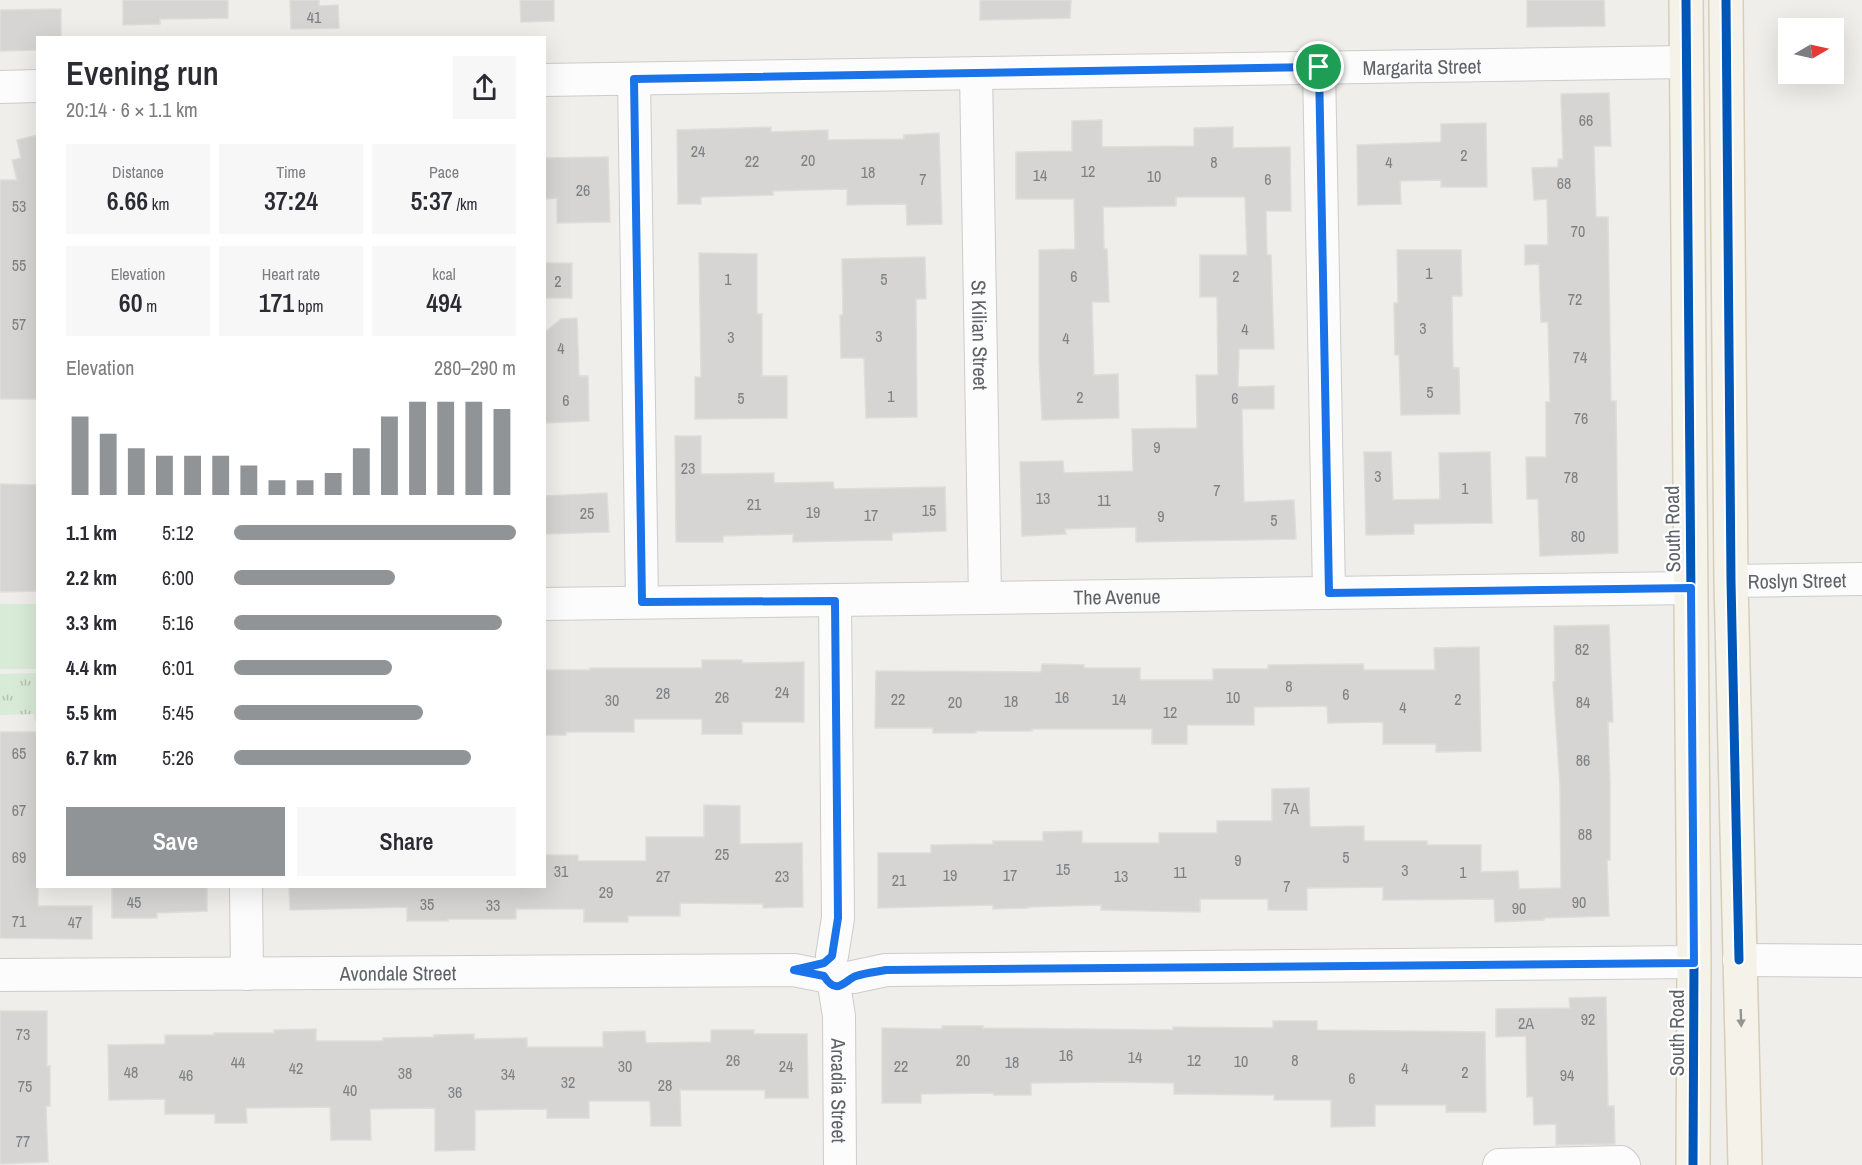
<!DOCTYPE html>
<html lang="en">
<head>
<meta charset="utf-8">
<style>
	body { margin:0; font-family:"Archivo Narrow",sans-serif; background:#f7f7f7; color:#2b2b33; height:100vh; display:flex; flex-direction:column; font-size:22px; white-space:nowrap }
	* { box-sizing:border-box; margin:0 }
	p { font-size:20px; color:#7c7c81 }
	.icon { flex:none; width:33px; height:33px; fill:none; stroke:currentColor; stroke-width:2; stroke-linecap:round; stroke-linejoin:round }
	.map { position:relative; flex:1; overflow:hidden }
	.panel { position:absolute; left:36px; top:36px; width:510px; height:852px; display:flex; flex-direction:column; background:#fff; border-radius:0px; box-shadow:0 6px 24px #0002 }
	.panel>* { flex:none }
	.needle { width:39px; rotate:81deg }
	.controls { position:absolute; left:1778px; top:18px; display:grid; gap:12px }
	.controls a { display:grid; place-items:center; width:66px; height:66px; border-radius:0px; background:#fff; box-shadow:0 6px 24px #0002; font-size:30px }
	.pin { position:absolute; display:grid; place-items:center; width:51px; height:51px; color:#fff; margin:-26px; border:3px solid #fff; border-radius:50%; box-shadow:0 2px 6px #0007 }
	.round { display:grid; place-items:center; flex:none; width:63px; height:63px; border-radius:0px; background:#f7f7f7 }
	.overview { display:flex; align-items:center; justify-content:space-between; height:102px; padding:0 30px }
	h1 { font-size:33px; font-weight:600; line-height:45px }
	.figures { display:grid; grid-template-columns:repeat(3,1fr); gap:9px; height:102px; padding:6px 30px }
	.figures div { display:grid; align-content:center; border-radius:0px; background:#f7f7f7; text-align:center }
	.figures b { font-size:26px; font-weight:600 }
	.figures small { font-size:16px; font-weight:400 }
	.figures p { font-size:16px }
	.chart { height:168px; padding:12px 30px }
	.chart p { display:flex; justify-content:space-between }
	.chart svg { width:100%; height:108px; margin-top:6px; stroke:#919496; stroke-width:6 }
	.action { display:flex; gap:12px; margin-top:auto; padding:12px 30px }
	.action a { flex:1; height:69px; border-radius:0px; background:#919496; color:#fff; font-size:24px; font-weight:600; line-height:69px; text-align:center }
	.action a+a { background:#f7f7f7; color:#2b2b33 }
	ul { padding:0 30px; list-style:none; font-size:20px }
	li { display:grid; grid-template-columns:96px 72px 1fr; align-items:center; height:45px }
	li i { height:15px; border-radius:8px; background:#919496 }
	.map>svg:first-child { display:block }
</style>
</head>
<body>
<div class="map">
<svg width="1862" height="1165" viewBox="0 0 1862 1165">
	<defs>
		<pattern id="park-tufts" width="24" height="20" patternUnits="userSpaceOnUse" patternTransform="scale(1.5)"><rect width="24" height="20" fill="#d8ebd6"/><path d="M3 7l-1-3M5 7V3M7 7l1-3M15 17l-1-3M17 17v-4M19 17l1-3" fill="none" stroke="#b2c2b1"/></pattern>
	</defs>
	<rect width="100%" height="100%" fill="#efeeea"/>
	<path fill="#d8ebd6" d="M0,604H37V669H0Z"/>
	<path fill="url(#park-tufts)" d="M37,673V721H35L34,714L0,715V674Z"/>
	<path fill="#d6d5d3" stroke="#deddd9" stroke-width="1.5" d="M123,0H228V18L160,19V24L123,25Z
		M290,0H319V6L338,5L339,28L291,29Z
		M520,0H554V21L521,22Z
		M980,0H1071L1070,18L980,20Z
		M1527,0H1604L1605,26L1527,27Z
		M61,9V38H38V50L0,51V10Z
		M1609,93L1611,146H1594L1596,217H1608L1611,401H1616L1618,553L1540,556L1538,499H1527L1526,457H1546V402H1550L1548,322H1541L1539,264L1525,265V245H1548L1547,199L1534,200L1532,168L1558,167V159H1563L1561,94Z
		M1102,120V147L1194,146V128L1233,127V148L1290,147L1291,211H1266L1267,255H1271L1274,349H1239L1238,387L1274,386V409H1242L1244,502L1294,500L1296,539L1136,542V527L1065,529L1066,534L1022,536L1020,462L1063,461L1064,473L1133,471L1132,429L1197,428L1196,375H1218L1217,297H1200V255H1247L1245,197H1176V206L1103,207L1104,249H1107L1109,302H1092L1094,375L1118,374L1119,418L1042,420L1039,360V250L1075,249L1074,199H1016V152L1072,151V121Z
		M1486,123L1487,187H1441V180L1400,181L1401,204L1358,205L1357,145L1441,142V124Z
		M771,127V132L828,130V140L904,139V135L939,133L942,224L907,225L906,204L847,205V189L773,191V195L701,197V204H678L677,130Z
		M38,135L37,399H0V180H17L12,160L21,158L17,140Z
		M608,157L610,222L557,223V198L544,199V158Z
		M1397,250H1461L1462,296H1452L1453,368H1459L1460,414L1401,415L1399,355H1395L1394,303H1398Z
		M699,253L757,254V314H762V376H787V418L695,419V377H701Z
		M925,257L926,299H916L917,417L866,418L864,358H841L840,315H843L842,259Z
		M544,263H572V298H544Z
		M577,318L579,376H588L589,421L544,423V333L561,319Z
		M675,436H701V474L774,473V483L833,482L834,489L945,487L946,531L892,533V540L793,542V534L723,536V542H676Z
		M1364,452H1391L1393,500L1440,499L1439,453L1490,452L1492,523L1414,524V534L1366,535Z
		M0,484L38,485V591L0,592Z
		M607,493L609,532L544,534V496Z
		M1609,625L1613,722H1608L1610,784V860H1607L1609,916L1544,918V920L1495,922L1494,899L1383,900V887L1307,888V910H1268V899H1200V912L1101,910V905L1028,907V908L993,909V905L878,908V853H931V845L993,844V841H1043V832L1082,831V843H1159V833H1217V821H1272V789L1309,788L1310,827L1364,826V841H1427V845H1481V872L1518,871L1519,889L1561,888L1560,786L1553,682L1555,681L1554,626Z
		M1479,647L1481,751L1436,752V744H1383V722L1328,723L1327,706L1254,707V725H1187V744H1152V729H1032V731H976V733H933V728H875L876,671L1041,672L1042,664L1084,665V668H1140V680H1213V669H1268V665L1363,664L1364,670H1435L1434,648Z
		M702,660H742V663L804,662V722H742V734H702V719H634V732H566V735H544V670H590V668H702Z
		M0,732H38V906H92V939L0,938Z
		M704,805L740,806V844L802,843L803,907L763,908V904L680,903V916H628V922H584V909H516V919H448V921H407V907L290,910L289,886H544V855H578V861H646V837H704Z
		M112,886H207V911L157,913V918H112Z
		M1606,997L1608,1106H1614L1615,1144L1556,1145V1124L1534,1125L1533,1097H1527L1526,1036L1496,1037V1009L1570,1008L1569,998Z
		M0,1011H47V1066H50V1106H46L48,1162L0,1164Z
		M1273,1021H1317V1030L1485,1032L1486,1112H1446V1105H1375V1126L1331,1127V1100H1274V1095L1174,1094V1083L1113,1082L1031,1083V1095H994V1093L921,1094V1103H882V1028L942,1029V1026H983V1028L1173,1030V1027L1273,1028Z
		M316,1029V1041H383V1038L434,1037V1035L474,1034V1039L527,1038V1047H603V1032L645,1031L646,1043L711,1042V1030H754V1034H807L808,1098H765V1090H680L681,1126H651L650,1101H589V1118H547V1109L475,1110V1150L435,1151V1108L370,1109L371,1140H331L330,1107L246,1108L247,1123H215V1114H165V1099L109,1100L108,1045L165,1044V1035H214V1033H274V1030Z"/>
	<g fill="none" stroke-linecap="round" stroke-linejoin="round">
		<g stroke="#cbcccc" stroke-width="34">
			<g id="minor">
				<path d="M1319,67L1329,593"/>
				<path id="s1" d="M976,73L985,598"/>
				<path d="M634,79L642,602"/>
				<path id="s2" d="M544,80L1686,62"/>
				<path d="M0,87L38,86"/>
				<path id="s3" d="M1731,581L1862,579"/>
				<path id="s4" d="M544,604L1691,588"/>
				<path d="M246,886L247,974"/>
				<path d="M832,956L838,918L835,601"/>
				<path d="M1739,960L1862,961"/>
				<path id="s5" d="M0,975L794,970L824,976"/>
				<path d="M853,977L886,970L1694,962"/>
				<path id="s6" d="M834,985L839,1016L840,1165"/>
				<path d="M1499,1165L1621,1162L1624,1165"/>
			</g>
		</g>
		<g stroke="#d7ceb8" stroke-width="36">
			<path id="major" d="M1686,0L1694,962L1693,1165
				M1726,0L1731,581L1745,1165"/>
		</g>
		<use href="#minor" stroke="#fdfcfc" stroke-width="32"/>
		<use href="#major" stroke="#f4f2e9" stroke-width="33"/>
		<g stroke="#fff" stroke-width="13">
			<path id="cycleway" d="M1686,0L1694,962L1693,1165
				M1726,0L1731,581L1739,960"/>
		</g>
		<use href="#cycleway" stroke="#0057b8" stroke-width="9"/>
	</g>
	<defs><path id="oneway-solid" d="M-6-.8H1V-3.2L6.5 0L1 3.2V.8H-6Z" transform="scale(1.5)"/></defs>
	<use fill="#939595" href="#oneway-solid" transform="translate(1741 1018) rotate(88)"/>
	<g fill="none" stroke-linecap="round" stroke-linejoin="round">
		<g stroke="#fff" stroke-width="12">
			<path id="route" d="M1319,67L1329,593L1691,588L1694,963L886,970C876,972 866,973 856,976C845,980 837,997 824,976L794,970L824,963L832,956L838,918L835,601L642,602L634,79Z"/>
		</g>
		<use href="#route" stroke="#1a73e8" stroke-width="8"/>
	</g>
	<g text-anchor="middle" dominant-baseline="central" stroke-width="4.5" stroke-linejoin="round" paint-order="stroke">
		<g font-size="16" fill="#7e8184">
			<text x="314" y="17">41</text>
			<text x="1586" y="120">66</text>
			<text x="698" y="151">24</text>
			<text x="1464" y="155">2</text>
			<text x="808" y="160">20</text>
			<text x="752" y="161">22</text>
			<text x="1214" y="162">8</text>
			<text x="1389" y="162">4</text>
			<text x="1088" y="171">12</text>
			<text x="868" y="172">18</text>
			<text x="1040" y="175">14</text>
			<text x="1154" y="176">10</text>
			<text x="923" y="179">7</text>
			<text x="1268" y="179">6</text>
			<text x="1564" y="183">68</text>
			<text x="583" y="190">26</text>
			<text x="19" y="206">53</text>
			<text x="1578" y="231">70</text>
			<text x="19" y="265">55</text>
			<text x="1429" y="273">1</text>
			<text x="1074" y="276">6</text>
			<text x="1236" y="276">2</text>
			<text x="728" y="279">1</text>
			<text x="884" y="279">5</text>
			<text x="558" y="281">2</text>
			<text x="1575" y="299">72</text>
			<text x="19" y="324">57</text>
			<text x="1423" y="328">3</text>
			<text x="1245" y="329">4</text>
			<text x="879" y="336">3</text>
			<text x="731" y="337">3</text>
			<text x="1066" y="338">4</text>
			<text x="561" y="348">4</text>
			<text x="1580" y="357">74</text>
			<text x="1430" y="392">5</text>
			<text x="891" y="396">1</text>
			<text x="1080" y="397">2</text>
			<text x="741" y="398">5</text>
			<text x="1235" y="398">6</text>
			<text x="566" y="400">6</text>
			<text x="1581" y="418">76</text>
			<text x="1157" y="447">9</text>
			<text x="688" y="468">23</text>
			<text x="1378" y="476">3</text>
			<text x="1571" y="477">78</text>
			<text x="1465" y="488">1</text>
			<text x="1217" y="490">7</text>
			<text x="1043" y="498">13</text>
			<text x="1104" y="500">11</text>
			<text x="754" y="504">21</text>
			<text x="929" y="510">15</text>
			<text x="813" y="512">19</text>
			<text x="587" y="513">25</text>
			<text x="871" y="515">17</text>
			<text x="1161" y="516">9</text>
			<text x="1274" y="520">5</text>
			<text x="1578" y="536">80</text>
			<text x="1582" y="649">82</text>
			<text x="1289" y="686">8</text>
			<text x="782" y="692">24</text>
			<text x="663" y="693">28</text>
			<text x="1346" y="694">6</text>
			<text x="722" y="697">26</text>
			<text x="1062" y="697">16</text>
			<text x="1233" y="697">10</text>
			<text x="898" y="699">22</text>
			<text x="1119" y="699">14</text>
			<text x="1458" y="699">2</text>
			<text x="612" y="700">30</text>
			<text x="1011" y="701">18</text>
			<text x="955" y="702">20</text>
			<text x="1583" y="702">84</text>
			<text x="1403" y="707">4</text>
			<text x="1170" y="712">12</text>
			<text x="19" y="753">65</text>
			<text x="1583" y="760">86</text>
			<text x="1291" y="808">7A</text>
			<text x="19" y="810">67</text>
			<text x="1585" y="834">88</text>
			<text x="722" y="854">25</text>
			<text x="19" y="857">69</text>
			<text x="1346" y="857">5</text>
			<text x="1238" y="860">9</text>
			<text x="1063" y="869">15</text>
			<text x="1405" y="870">3</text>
			<text x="561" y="871">31</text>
			<text x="1180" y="872">11</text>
			<text x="1463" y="872">1</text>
			<text x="950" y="875">19</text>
			<text x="1010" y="875">17</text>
			<text x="663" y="876">27</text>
			<text x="782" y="876">23</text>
			<text x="1121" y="876">13</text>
			<text x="899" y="880">21</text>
			<text x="1287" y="886">7</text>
			<text x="606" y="892">29</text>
			<text x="134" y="902">45</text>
			<text x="1579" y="902">90</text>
			<text x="427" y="904">35</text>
			<text x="493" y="905">33</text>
			<text x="1519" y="908">90</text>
			<text x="19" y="921">71</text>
			<text x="75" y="922">47</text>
			<text x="1588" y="1019">92</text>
			<text x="1526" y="1023">2A</text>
			<text x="23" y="1034">73</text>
			<text x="1066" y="1055">16</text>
			<text x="1135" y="1057">14</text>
			<text x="733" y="1060">26</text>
			<text x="963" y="1060">20</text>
			<text x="1194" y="1060">12</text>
			<text x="1295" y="1060">8</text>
			<text x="1241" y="1061">10</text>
			<text x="238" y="1062">44</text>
			<text x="1012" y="1062">18</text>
			<text x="625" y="1066">30</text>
			<text x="786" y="1066">24</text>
			<text x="901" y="1066">22</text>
			<text x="296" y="1068">42</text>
			<text x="1405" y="1068">4</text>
			<text x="131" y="1072">48</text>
			<text x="1465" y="1072">2</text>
			<text x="405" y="1073">38</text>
			<text x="508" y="1074">34</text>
			<text x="186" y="1075">46</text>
			<text x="1567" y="1075">94</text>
			<text x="1352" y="1078">6</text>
			<text x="568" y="1082">32</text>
			<text x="665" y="1085">28</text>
			<text x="25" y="1086">75</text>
			<text x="350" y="1090">40</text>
			<text x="455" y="1092">36</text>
			<text x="23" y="1141">77</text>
		</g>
		<g font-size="20" fill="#5f6368" stroke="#fff">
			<text stroke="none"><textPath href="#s2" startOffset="878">Margarita Street</textPath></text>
			<text stroke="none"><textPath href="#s1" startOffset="262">St Kilian Street</textPath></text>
			<text transform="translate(1672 529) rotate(-91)">South Road</text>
			<text stroke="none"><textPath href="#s3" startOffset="66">Roslyn Street</textPath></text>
			<text stroke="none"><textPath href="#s4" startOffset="573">The Avenue</textPath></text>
			<text stroke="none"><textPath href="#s5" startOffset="398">Avondale Street</textPath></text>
			<text transform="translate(1676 1033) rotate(-90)">South Road</text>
			<text stroke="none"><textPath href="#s6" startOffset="106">Arcadia Street</textPath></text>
		</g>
	</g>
</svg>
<div class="controls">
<a><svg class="needle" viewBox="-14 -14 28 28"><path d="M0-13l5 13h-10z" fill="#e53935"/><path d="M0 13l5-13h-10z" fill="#7c7c81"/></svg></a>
</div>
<div class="pin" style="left:1319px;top:67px;background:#1e9e55"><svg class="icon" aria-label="arrive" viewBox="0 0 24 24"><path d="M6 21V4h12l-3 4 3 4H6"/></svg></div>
<section class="panel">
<div class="overview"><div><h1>Evening run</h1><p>20:14 · 6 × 1.1 km</p></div><a class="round"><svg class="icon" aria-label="share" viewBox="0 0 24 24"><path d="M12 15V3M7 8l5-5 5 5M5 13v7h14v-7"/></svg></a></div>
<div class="figures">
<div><p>Distance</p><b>6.66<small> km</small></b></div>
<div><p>Time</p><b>37:24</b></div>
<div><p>Pace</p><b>5:37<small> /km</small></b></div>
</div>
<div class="figures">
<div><p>Elevation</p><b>60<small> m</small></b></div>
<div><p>Heart rate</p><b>171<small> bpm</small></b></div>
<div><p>kcal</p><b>494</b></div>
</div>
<div class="chart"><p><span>Elevation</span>280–290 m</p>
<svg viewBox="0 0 160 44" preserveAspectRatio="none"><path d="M5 44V12M15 44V19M25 44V25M35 44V28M45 44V28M55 44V28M65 44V32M75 44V38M85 44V38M95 44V35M105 44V25M115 44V12M125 44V6M135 44V6M145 44V6M155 44V9"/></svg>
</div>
<ul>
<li><b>1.1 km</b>5:12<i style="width:100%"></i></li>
<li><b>2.2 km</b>6:00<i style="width:57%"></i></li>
<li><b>3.3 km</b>5:16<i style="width:95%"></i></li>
<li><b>4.4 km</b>6:01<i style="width:56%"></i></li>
<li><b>5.5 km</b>5:45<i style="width:67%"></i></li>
<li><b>6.7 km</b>5:26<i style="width:84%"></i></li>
</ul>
<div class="action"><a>Save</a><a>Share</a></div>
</section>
</div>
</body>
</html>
